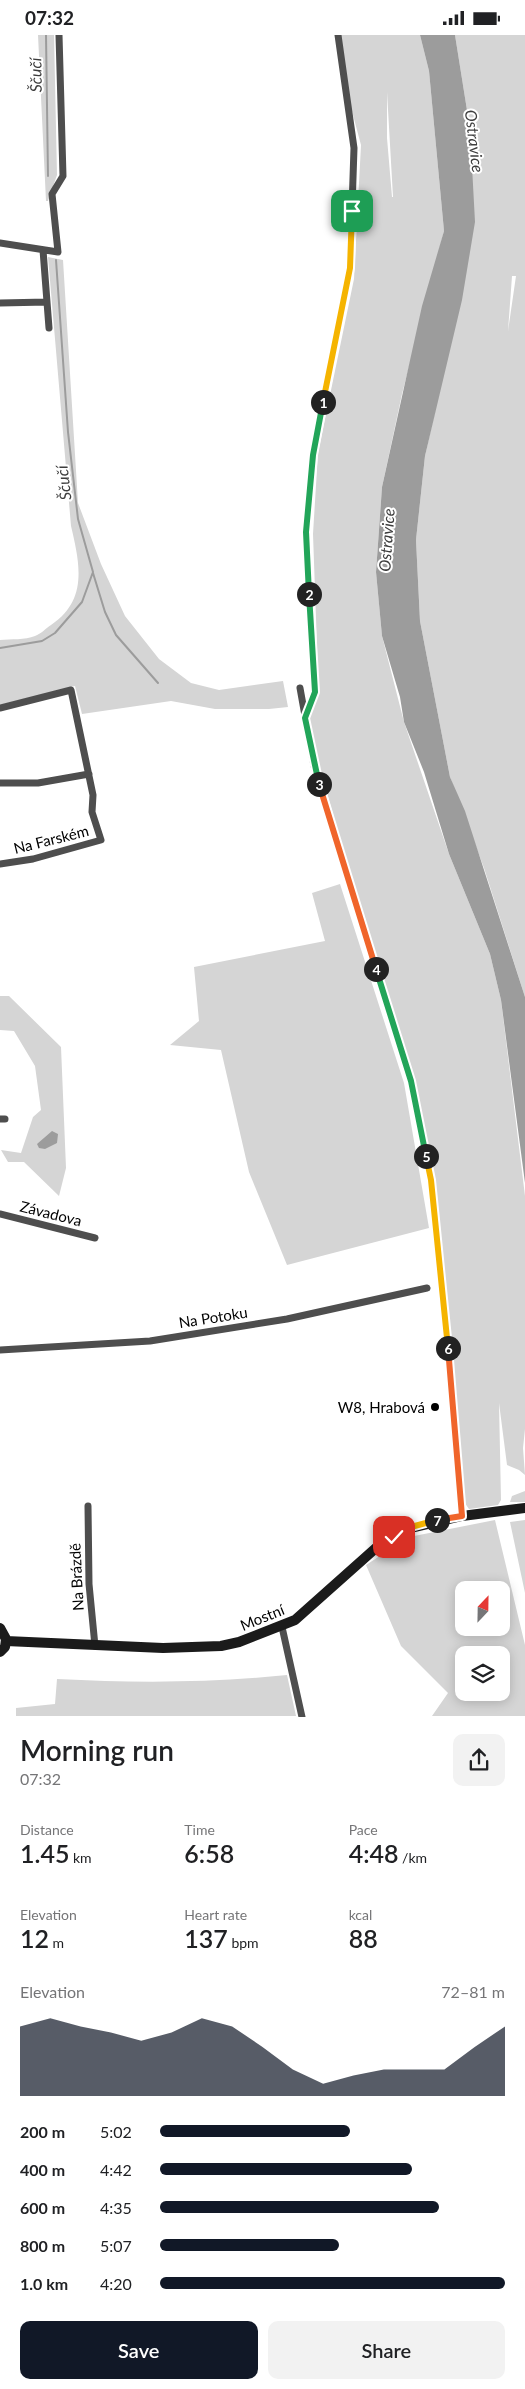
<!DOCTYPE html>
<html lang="en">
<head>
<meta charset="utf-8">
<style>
	body { margin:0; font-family:Lato,sans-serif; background:#f2f2f2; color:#202124; height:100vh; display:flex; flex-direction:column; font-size:19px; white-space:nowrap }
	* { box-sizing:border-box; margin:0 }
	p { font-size:16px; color:#757577 }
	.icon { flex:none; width:28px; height:28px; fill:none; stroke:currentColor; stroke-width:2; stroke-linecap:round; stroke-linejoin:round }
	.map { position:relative; height:1682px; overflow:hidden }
	.sheet { display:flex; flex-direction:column; background:#fff; flex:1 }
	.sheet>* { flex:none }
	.needle { width:32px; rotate:22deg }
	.controls { position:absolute; left:455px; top:1546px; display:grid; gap:10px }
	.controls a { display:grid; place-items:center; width:55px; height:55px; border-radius:10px; background:#fff; box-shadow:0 2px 12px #0003; font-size:25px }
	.pin { position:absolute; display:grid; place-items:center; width:42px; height:42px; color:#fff; margin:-21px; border-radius:10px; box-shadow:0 2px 8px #0006 }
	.km { position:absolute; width:25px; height:25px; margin:-12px; border-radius:50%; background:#222; color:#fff; font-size:14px; line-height:25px; text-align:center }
	.round { display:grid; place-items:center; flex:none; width:52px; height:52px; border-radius:10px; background:#f2f2f2 }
	.headline { display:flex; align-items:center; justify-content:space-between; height:85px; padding:0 20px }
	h1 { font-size:28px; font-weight:600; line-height:38px }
	.metrics { display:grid; grid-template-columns:repeat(3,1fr); gap:8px; height:85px; padding:5px 20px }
	.metrics div { display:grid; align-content:center }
	.metrics b { font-size:25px; font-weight:600 }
	.metrics small { font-size:14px; font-weight:400 }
	.metrics p { font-size:14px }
	.chart { height:140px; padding:10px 20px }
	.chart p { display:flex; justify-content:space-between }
	.chart svg { width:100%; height:90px; margin-top:5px; fill:#111827; opacity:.7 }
	.button { display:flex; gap:10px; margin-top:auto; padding:10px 20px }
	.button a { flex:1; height:58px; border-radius:10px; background:#111827; color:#fff; font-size:20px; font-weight:600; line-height:58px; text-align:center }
	.button a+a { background:#f2f2f2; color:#202124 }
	ul { padding:0 20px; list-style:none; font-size:16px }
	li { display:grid; grid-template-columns:80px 60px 1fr; align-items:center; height:38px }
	li i { height:12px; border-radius:6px; background:#111827 }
	.status { display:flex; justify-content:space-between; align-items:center; height:35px; padding:0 25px; background:#fff; direction:ltr }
	.status svg { height:14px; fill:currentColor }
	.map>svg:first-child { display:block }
</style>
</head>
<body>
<div class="status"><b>07:32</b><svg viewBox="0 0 49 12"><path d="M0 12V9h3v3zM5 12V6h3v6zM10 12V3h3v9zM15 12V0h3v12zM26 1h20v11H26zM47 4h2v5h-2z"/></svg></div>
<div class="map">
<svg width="525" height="1682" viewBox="0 0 525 1682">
	<rect width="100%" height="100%" fill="#fff"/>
	<path fill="#d5d5d5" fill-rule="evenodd" d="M38,0H54L57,140L48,166H46Z
		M338,0H420L429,36L444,196L402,359L382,452L376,537L382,601L404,687L449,819L490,919L501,965L525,1161V1394L523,1413L525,1440L519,1435L507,1430L499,1368L501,1465L498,1470L469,1474L464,1467L431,1145L411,1046L305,683L312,676L310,648L318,640L313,499L318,418L354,244L361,110L345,50ZM387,57L393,162H392L387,103Z
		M455,0H525V962L484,833L450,742L420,586L416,505L425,421L444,336L470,94ZM512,241H516L508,296Z
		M48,222L63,225L78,468L101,529L125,581L159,624L191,648L219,655L283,646L288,672L269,674H215L171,666L82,679L75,651L0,670V605C11,604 25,605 35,601C41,599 46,593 51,590C88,565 80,529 71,491Z
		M340,849L404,1048L429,1193L287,1230L249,1137L221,1015L170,1010L199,986L194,932L325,906L312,858Z
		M0,961H9L61,1012L66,1133L59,1161L24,1127H8L1,1115L21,1118L33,1082L41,1075L35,1031L14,996L0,995Z
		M525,1456V1467H510L512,1461Z
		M495,1485L525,1610V1681H432L448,1658L401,1611L366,1530L409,1502ZM464,1555H501V1592H464ZM464,1620H501V1658H464Z
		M525,1485V1558L510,1487Z
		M287,1640L296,1681H16V1673L55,1669L57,1644C134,1648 210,1648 287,1640Z"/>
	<path fill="#9c9c9c" d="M420,0H455L470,94L475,187L462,265L425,421L416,505L420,586L450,742L465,776L525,962V1148L501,965L490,919L449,819L424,737L404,687L400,662L382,601L376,537L382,452L422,271L444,196L429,36Z
		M52,1096L58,1099L57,1108L45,1114L39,1113L37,1109Z"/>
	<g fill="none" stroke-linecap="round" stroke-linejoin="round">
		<path stroke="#9c9c9c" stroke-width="2" d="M46,0L48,141
			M93,538L105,577L116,600L158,648
			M0,613L42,606L55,598L82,567L93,537L78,484L68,397L56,225"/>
		<path stroke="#4e4e4e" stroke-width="7" d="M0,208L58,217L52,159L63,141L59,0
			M43,215L49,293
			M0,268L47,267
			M300,653L314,731L411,1046L431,1145L452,1351L462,1481
			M0,673L71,655L93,760L92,777L101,805L33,824L0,829
			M305,683L315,657L306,497L313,419L350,233L354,113L338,0
			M0,748H38L89,739
			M0,1084H5
			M0,1179L95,1203
			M0,1315L150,1306L287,1284L427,1253
			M88,1471L89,1549L95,1611
			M282,1592L302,1682"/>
		<path stroke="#1b1b1b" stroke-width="10" d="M0,1593L6,1604L5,1612L0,1617
			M6,1606L163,1613L221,1611L239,1607L295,1585L377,1512L411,1493L462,1481L525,1473"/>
	</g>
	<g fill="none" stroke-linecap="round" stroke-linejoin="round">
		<g stroke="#fff" stroke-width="10">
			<path id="split-1" d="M323,367L350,233L352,176"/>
		</g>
		<g stroke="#fff" stroke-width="10">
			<path id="split-2" d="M309,559L306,497L313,420L323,367"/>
		</g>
		<g stroke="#fff" stroke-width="10">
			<path id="split-3" d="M309,559L315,657L305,683L319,749"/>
		</g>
		<g stroke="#fff" stroke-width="10">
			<path id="split-4" d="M319,749L376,934"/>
		</g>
		<g stroke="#fff" stroke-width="10">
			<path id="split-5" d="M376,934L411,1046L426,1121"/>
		</g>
		<g stroke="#fff" stroke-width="10">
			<path id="split-6" d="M426,1121L431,1145L448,1313"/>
		</g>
		<g stroke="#fff" stroke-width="10">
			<path id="split-7" d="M437,1485L462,1481L448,1313"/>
		</g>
		<g stroke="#fff" stroke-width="10">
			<path id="split-8" d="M394,1502L411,1492L437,1485"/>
		</g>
		<use href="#split-1" stroke="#f5b400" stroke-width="6"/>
		<use href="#split-2" stroke="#22a559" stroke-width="6"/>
		<use href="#split-3" stroke="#22a559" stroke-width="6"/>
		<use href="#split-4" stroke="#f0652b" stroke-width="6"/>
		<use href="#split-5" stroke="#22a559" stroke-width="6"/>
		<use href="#split-6" stroke="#f5b400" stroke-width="6"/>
		<use href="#split-7" stroke="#f0652b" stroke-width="6"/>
		<use href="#split-8" stroke="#f5b400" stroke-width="6"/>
	</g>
	<circle fill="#000" stroke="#fff" stroke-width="2" cx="435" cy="1372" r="5"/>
	<g text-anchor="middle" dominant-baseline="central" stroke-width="4" stroke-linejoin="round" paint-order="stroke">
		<g font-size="15" fill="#000" stroke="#fff">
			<text transform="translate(51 804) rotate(-14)">Na Farském</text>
			<text transform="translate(51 1178) rotate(14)">Závadova</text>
			<text transform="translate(213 1282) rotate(-9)">Na Potoku</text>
			<text transform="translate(76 1542) rotate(-93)">Na Brázdě</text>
			<text transform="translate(262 1582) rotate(-22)">Mostní</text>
		</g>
		<g font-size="15" fill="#000" stroke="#fff" text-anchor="end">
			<text x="425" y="1372">W8, Hrabová</text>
		</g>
		<g font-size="16" font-style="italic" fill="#3d3d3d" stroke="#fff">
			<text transform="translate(35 40) rotate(-91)">Ščučí</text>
			<text transform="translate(475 106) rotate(83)">Ostravice</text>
			<text transform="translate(63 448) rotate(-97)">Ščučí</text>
			<text transform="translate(386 505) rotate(-86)">Ostravice</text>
		</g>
	</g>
</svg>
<div class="controls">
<a><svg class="needle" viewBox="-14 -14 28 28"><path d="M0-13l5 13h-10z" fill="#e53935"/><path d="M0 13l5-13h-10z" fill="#757577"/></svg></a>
<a><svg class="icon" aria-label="layers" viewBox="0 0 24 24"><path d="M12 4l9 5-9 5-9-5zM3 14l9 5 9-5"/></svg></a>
</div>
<div class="pin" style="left:352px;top:176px;background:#1e9e55"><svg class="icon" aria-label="arrive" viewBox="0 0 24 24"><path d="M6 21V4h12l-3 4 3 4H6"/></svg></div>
<div class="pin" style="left:394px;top:1502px;background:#d93025"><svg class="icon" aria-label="check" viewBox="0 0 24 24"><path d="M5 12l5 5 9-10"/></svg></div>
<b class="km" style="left:323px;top:367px">1</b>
<b class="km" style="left:309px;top:559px">2</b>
<b class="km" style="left:319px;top:749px">3</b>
<b class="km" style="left:376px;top:934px">4</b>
<b class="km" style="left:426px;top:1121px">5</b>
<b class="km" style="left:448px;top:1313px">6</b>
<b class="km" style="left:437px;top:1485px">7</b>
</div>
<section class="sheet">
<div class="headline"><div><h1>Morning run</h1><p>07:32</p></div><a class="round"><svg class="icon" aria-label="share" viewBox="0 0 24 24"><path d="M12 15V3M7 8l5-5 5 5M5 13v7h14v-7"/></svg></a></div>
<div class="metrics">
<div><p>Distance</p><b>1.45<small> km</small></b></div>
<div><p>Time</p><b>6:58</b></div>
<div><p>Pace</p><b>4:48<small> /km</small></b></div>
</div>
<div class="metrics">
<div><p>Elevation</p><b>12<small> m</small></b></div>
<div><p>Heart rate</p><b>137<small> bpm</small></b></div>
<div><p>kcal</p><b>88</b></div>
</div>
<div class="chart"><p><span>Elevation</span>72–81 m</p>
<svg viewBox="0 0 160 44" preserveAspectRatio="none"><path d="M0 44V10L10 6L20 10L30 13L40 17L50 13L60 6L70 10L80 20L90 31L100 38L110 34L120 31L130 31L140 31L150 20L160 10V44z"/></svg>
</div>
<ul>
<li><b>200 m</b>5:02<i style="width:55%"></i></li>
<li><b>400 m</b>4:42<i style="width:73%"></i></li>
<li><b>600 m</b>4:35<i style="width:81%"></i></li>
<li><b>800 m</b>5:07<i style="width:52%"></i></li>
<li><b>1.0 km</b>4:20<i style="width:100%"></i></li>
</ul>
<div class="button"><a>Save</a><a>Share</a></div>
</section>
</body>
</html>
